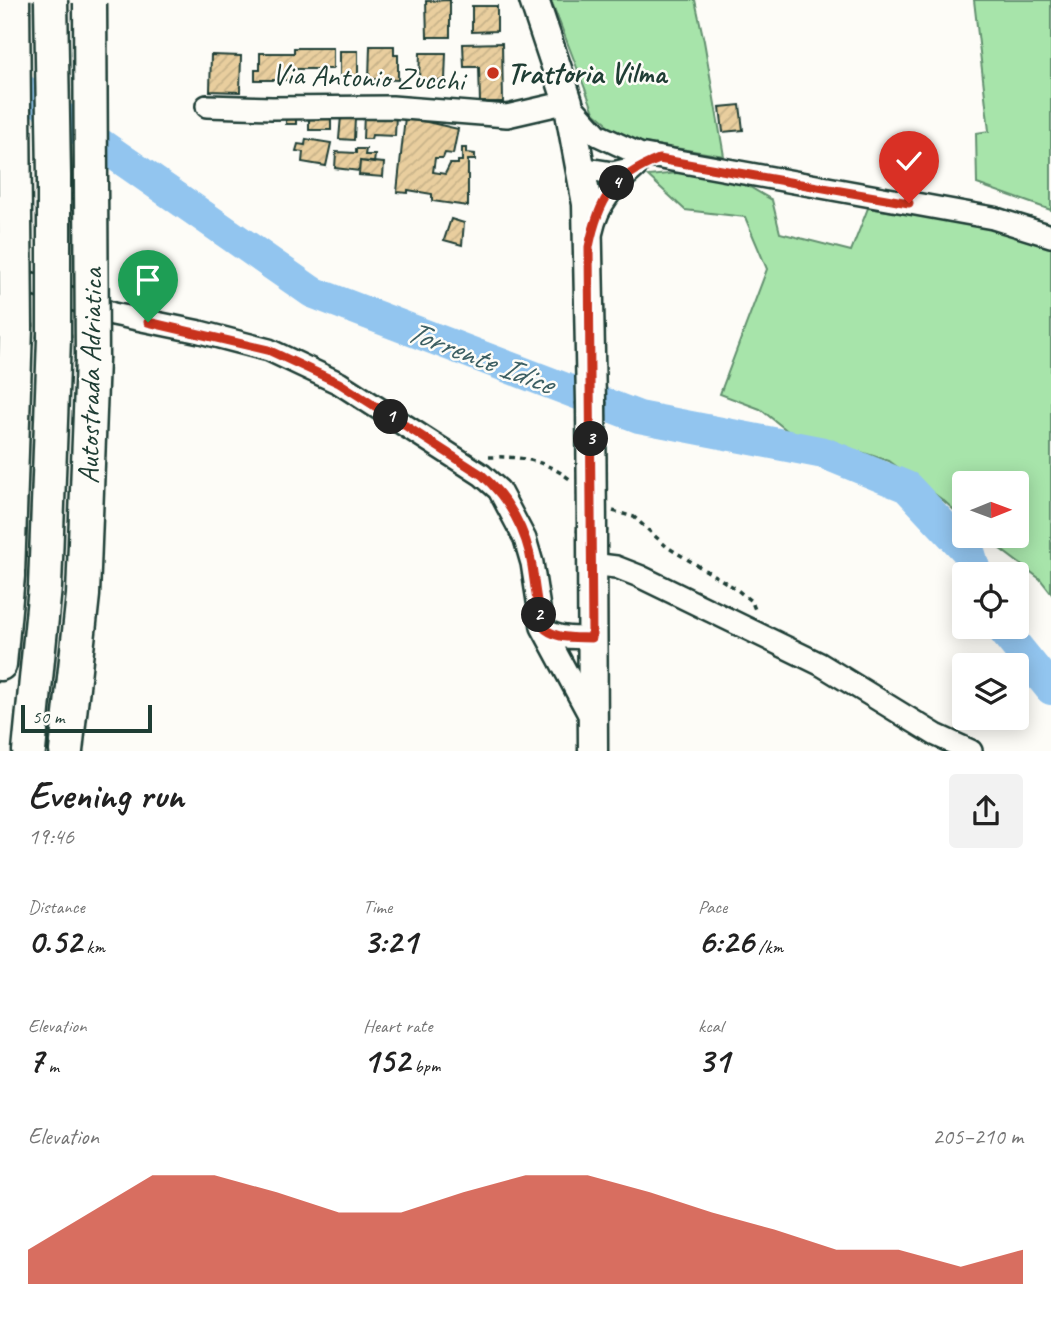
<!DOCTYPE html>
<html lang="en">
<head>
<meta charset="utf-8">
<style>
	body { margin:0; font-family:Caveat,sans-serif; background:#f2f2f2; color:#222; height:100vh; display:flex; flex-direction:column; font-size:26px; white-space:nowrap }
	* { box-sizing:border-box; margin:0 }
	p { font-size:23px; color:#767676 }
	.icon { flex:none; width:38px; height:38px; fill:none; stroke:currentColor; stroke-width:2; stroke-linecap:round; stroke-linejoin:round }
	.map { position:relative; height:751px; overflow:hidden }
	.drawer { display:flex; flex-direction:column; background:#fff; flex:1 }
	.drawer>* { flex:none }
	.needle { width:46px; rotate:89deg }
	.fabs { position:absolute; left:952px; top:471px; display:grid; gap:14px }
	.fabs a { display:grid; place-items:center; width:77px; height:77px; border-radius:7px; background:#fff; box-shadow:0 4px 18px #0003; font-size:35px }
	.scale { position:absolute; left:21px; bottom:18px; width:131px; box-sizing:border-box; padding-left:7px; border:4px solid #1f3d34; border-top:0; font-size:19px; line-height:24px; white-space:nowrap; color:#1f3d34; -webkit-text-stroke:5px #fdfcf7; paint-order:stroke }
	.pin { position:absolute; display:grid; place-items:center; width:60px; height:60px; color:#fff; margin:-72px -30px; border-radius:50% 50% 50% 0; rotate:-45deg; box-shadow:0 0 7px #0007 }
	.pin .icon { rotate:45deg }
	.km { position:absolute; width:35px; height:35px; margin:-18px; border-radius:50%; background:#222; color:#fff; font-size:19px; line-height:35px; text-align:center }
	.round { display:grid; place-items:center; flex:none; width:74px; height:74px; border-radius:7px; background:#f2f2f2 }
	.headline { display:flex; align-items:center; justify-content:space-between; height:119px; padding:0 28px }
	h1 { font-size:38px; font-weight:700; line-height:52px }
	.metrics { display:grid; grid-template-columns:repeat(3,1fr); gap:10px; height:119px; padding:7px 28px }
	.metrics div { display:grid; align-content:center }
	.metrics b { font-size:35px; font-weight:700 }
	.metrics small { font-size:19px; font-weight:400 }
	.metrics p { font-size:19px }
	.chart { height:196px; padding:14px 28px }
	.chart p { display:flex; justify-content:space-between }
	.chart svg { width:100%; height:126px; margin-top:7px; fill:#c8321e; opacity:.7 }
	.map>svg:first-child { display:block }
</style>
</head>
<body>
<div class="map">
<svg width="1051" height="751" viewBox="0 0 1051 751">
	<defs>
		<pattern id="building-hatch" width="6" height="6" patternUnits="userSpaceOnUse" patternTransform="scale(1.75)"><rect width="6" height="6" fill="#e9ce9e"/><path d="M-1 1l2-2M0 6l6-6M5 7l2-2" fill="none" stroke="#c7b289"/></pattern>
	</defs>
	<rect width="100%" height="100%" fill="#fdfcf7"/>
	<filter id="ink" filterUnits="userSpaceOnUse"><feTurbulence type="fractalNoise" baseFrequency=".0143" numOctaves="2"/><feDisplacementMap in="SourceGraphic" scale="14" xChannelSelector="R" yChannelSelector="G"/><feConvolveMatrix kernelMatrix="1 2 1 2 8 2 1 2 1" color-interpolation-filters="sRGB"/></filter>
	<g filter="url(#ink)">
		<path fill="#a7e4aa" stroke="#63906f" stroke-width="2" d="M551,0H695L704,41L724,156L608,137L606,122L594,112Z
			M974,0H1051V210L977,184L976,133L989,131Z
			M688,172L741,182L772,200L780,233L851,251L868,208L1000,229L1051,247V593L1040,579L983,536H1017V483H964V519L944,501L889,461L823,440L794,436L760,409L720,394L767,269L745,217L685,210L648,176Z"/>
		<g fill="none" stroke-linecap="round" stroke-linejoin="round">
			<path stroke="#92c5ef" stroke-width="32" d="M0,74L312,292L639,417L824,453L907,487L970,554L976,574
				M1000,626L1051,689"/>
		</g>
		<path fill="url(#building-hatch)" stroke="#1f3d34" stroke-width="2" d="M450,0V37H427L426,1Z
			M472,6H497V31L472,32Z
			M502,43L503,102H480L479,67H464L463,44Z
			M370,46H394V55H398V80L369,79Z
			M294,48H333V69H292V80H255V70H260V53H294Z
			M340,51H358V76H340Z
			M420,53H446L445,80H419Z
			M211,55L241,56L240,92L210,91Z
			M740,105L743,130L723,132L720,107Z
			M286,113H331V130H309V119H296V124H286Z
			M364,114L396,115L395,136L372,135L371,139H363Z
			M341,116L355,117L354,140L339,139Z
			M405,117L458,129L453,154L445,153L443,158H435L433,172L445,174L450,164H458V161H462V148H466V153L475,154V160H468V206L432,201V194L408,190V193L397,192Z
			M306,139L331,143L326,166L302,162L303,152L296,151L298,144L305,145Z
			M356,149H366L365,155H375L374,163L360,161L359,171L335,168L336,152L356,153Z
			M360,161L384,163L383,177L359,175Z
			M451,219L464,223L462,245L444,240Z"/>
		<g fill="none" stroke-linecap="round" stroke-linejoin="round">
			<g stroke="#1f3d34" stroke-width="26">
				<path id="minor" d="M207,106L272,108L392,107L507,116L568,102L598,135L639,154L993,218L1051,236
					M581,168L613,173L634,168
					M592,231C598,203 614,186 635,168
					M5,274L113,314L200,332L269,350L339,383L482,475L499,490L525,539L532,563L542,627L591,718
					M592,564L616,567L639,576L820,664L936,735L971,751
					M542,627C555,640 575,637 592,638"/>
			</g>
			<g stroke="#1f3d34" stroke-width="33">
				<path id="major" d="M534,0L568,102L587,204L591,402
					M592,532L593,751"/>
			</g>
			<g stroke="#1f3d34" stroke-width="37">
				<path id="highway" d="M0,664L8,576L16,327
					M29,751L45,587L54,338
					M66,751L83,595L92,359"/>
			</g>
			<path stroke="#1f3d34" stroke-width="3.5" stroke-dasharray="5 5" stroke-linecap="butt" d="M489,457C521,456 545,460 571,480
				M613,511L634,517L667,547L735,588L752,602L756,612"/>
			<use href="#minor" stroke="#fdfcf7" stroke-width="21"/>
			<use href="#major" stroke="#fdfcf7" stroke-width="28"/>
			<use href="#highway" stroke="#fdfcf7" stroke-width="32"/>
			<g stroke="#1f3d34" stroke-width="33" stroke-linecap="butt">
				<path id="major-bridge" d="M591,402L592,532"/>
			</g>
			<g stroke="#1f3d34" stroke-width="37" stroke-linecap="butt">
				<path id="highway-bridge" d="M13,0L16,327
					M51,0L54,176V338
					M90,3L92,359"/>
			</g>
			<use href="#major-bridge" stroke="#fdfcf7" stroke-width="28"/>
			<use href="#highway-bridge" stroke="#fdfcf7" stroke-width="32"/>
		</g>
	</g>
	<g fill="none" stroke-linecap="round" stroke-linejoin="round" filter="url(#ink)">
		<g stroke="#fff" stroke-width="14">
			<path id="route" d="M148,322L268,350L339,383L482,475C508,498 527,531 532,566C535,586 537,607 542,626C555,640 575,637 592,638L589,247C599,198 612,178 659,159L909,203"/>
		</g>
		<use href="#route" stroke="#c8321e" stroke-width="9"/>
	</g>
	<circle fill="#c8321e" stroke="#fdfcf7" stroke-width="2.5" cx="493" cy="73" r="7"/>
	<g text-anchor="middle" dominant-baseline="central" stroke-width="5" stroke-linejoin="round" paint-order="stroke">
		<g font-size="30" font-weight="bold" fill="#1f3d34" stroke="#fdfcf7" text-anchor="start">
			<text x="507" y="73">Trattoria Vilma</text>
		</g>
		<g font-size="30" fill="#1f3d34" stroke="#fdfcf7">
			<text transform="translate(368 77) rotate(2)">Via Antonio Zucchi</text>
			<text transform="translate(90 376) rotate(-89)">Autostrada Adriatica</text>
		</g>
		<g font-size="32" font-style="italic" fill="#3c5f63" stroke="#fdfcf7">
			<text transform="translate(480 357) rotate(21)">Torrente Idice</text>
		</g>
	</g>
</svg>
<div class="fabs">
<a><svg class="needle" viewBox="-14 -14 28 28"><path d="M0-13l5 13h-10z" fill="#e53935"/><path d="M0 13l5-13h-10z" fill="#767676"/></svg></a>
<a><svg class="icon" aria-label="locate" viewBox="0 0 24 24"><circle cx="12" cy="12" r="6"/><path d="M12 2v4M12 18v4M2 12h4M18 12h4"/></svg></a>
<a><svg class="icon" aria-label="layers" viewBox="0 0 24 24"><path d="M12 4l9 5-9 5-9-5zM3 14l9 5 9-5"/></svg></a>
</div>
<div class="scale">50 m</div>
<div class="pin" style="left:148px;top:322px;background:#1e9e55"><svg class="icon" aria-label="arrive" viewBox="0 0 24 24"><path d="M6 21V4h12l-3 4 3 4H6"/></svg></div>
<div class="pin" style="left:909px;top:203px;background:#d93025"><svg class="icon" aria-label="check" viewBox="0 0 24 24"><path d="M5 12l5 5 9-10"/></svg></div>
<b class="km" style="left:391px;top:417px">1</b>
<b class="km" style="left:539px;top:615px">2</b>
<b class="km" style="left:591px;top:439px">3</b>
<b class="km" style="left:617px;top:183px">4</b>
</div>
<section class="drawer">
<div class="headline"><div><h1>Evening run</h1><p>19:46</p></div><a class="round"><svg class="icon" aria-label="share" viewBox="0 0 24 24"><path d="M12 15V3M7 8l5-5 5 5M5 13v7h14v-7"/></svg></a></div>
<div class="metrics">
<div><p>Distance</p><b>0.52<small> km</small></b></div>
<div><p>Time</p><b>3:21</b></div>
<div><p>Pace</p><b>6:26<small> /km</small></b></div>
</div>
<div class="metrics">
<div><p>Elevation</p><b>7<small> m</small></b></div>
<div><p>Heart rate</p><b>152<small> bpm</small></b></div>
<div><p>kcal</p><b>31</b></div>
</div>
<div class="chart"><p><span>Elevation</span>205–210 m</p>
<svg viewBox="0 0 160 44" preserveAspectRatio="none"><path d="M0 44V32L10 19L20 6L30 6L40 12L50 19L60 19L70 12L80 6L90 6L100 12L110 19L120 25L130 32L140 32L150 38L160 32V44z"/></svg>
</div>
</section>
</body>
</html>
